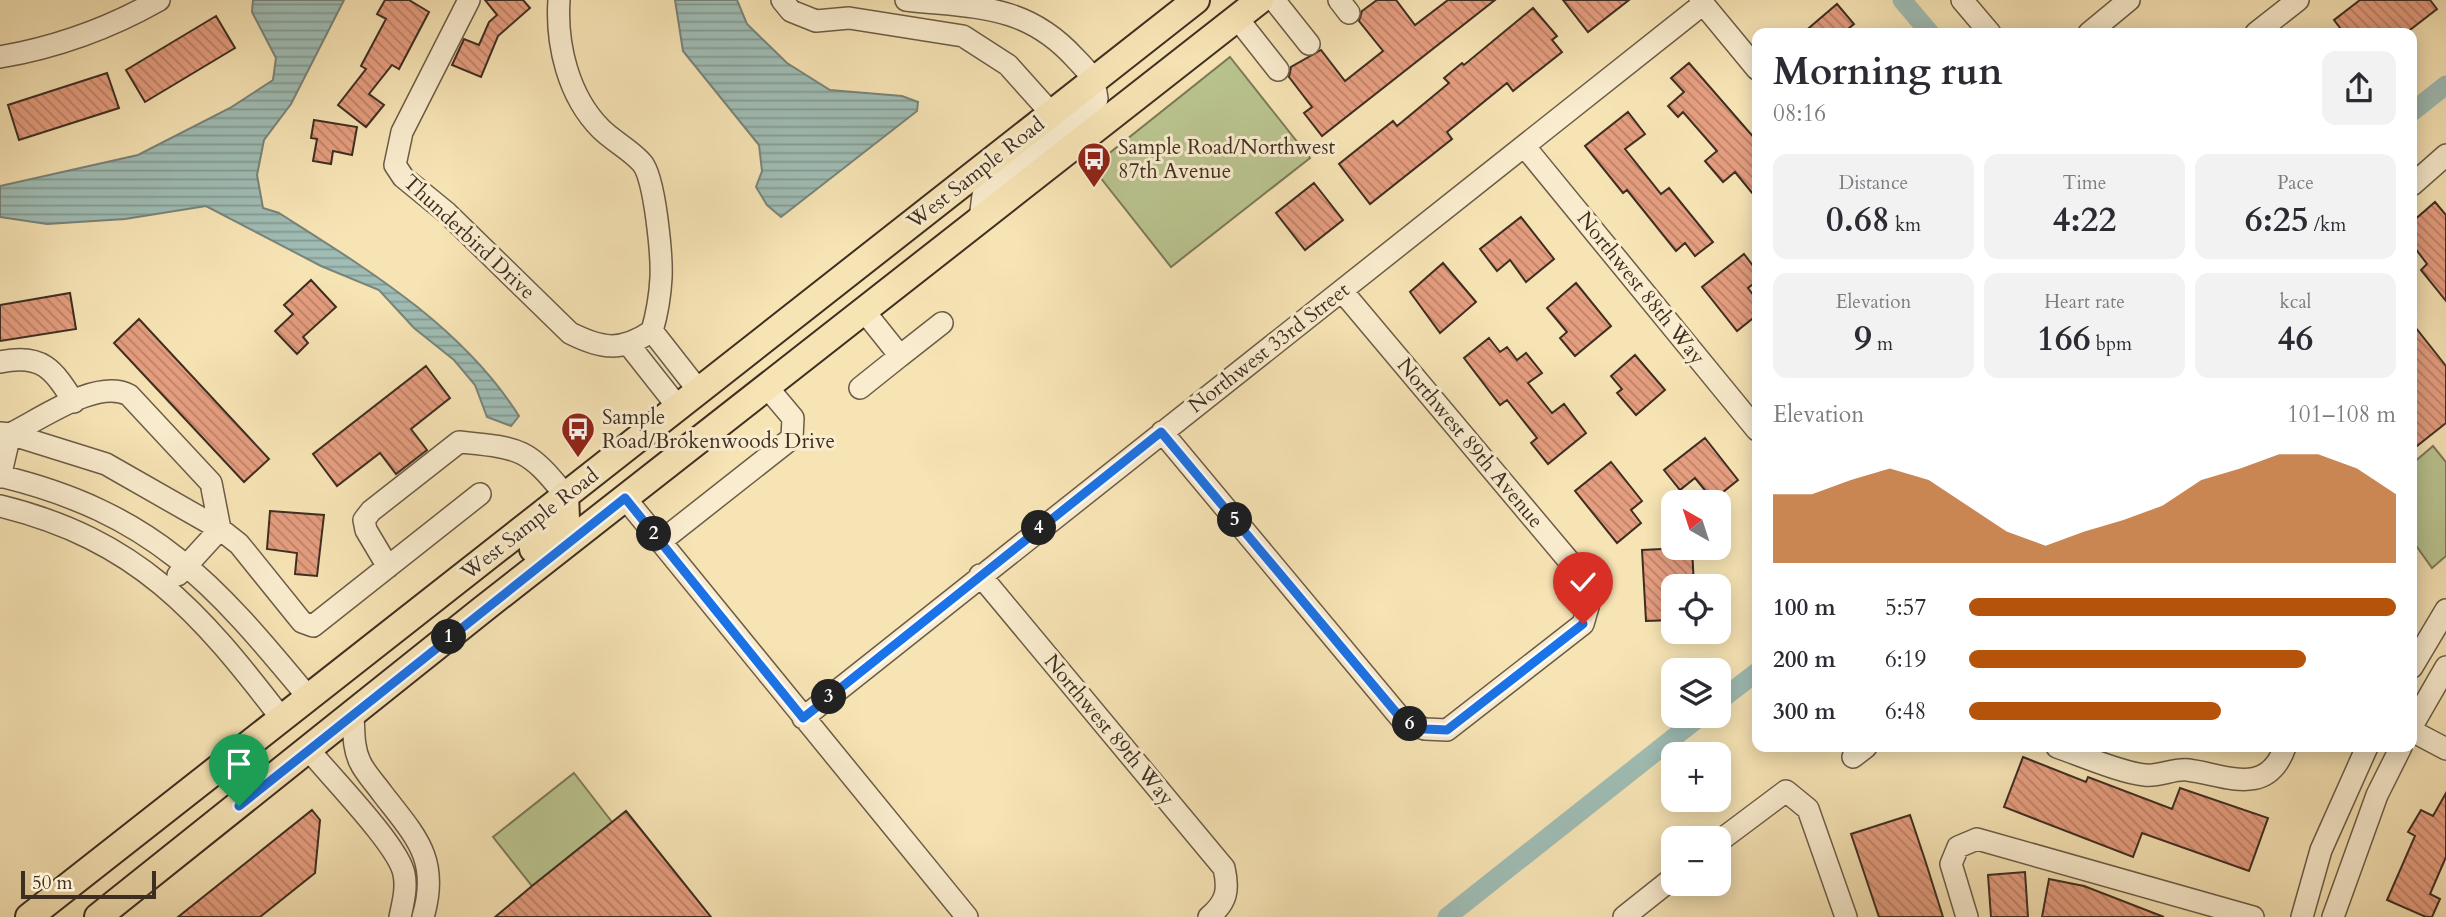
<!DOCTYPE html>
<html lang="en">
<head>
<meta charset="utf-8">
<style>
	body { margin:0; font-family:Cardo,serif; background:#f2f2f3; color:#2b2b33; height:100vh; display:flex; flex-direction:column; font-size:26px; white-space:nowrap }
	* { box-sizing:border-box; margin:0 }
	p { font-size:23px; color:#7c7c81 }
	.icon { flex:none; width:38px; height:38px; fill:none; stroke:currentColor; stroke-width:2; stroke-linecap:round; stroke-linejoin:round }
	.map { position:relative; flex:1; overflow:hidden }
	.panel { position:absolute; left:1752px; top:28px; width:665px; height:724px; display:flex; flex-direction:column; background:#fff; border-radius:14px; box-shadow:0 4px 18px #0003 }
	.panel>* { flex:none }
	.needle { width:46px; rotate:321deg }
	.buttons { position:absolute; left:1661px; top:490px; display:grid; gap:14px }
	.buttons a { display:grid; place-items:center; width:70px; height:70px; border-radius:14px; background:#fff; box-shadow:0 4px 18px #0003; font-size:35px }
	.scale { position:absolute; left:21px; bottom:18px; width:135px; box-sizing:border-box; padding-left:7px; border:4px solid #3e2e22; border-top:0; font-size:19px; line-height:24px; white-space:nowrap; color:#3e2e22; -webkit-text-stroke:5px #faedcf; paint-order:stroke }
	.pin { position:absolute; display:grid; place-items:center; width:60px; height:60px; color:#fff; margin:-72px -30px; border-radius:50% 50% 50% 0; rotate:-45deg; box-shadow:0 0 7px #0007 }
	.pin .icon { rotate:45deg }
	.km { position:absolute; width:35px; height:35px; margin:-18px; border-radius:50%; background:#222; color:#fff; font-size:19px; line-height:35px; text-align:center }
	.round { display:grid; place-items:center; flex:none; width:74px; height:74px; border-radius:14px; background:#f2f2f3 }
	.overview { display:flex; align-items:center; justify-content:space-between; height:119px; padding:0 21px }
	h1 { font-size:38px; font-weight:700; line-height:52px }
	.stats { display:grid; grid-template-columns:repeat(3,1fr); gap:10px; height:119px; padding:7px 21px }
	.stats div { display:grid; align-content:center; border-radius:14px; background:#f2f2f3; text-align:center }
	.stats b { font-size:35px; font-weight:700 }
	.stats small { font-size:19px; font-weight:400 }
	.stats p { font-size:19px }
	.chart { height:196px; padding:14px 21px }
	.chart p { display:flex; justify-content:space-between }
	.chart svg { width:100%; height:126px; margin-top:7px; fill:#b45309; opacity:.7 }
	ul { padding:0 21px; list-style:none; font-size:23px }
	li { display:grid; grid-template-columns:112px 84px 1fr; align-items:center; height:52px }
	li i { height:18px; border-radius:9px; background:#b45309 }
	.map>svg:first-child { display:block }
</style>
</head>
<body>
<div class="map">
<svg width="2446" height="917" viewBox="0 0 2446 917">
	<defs>
		<pattern id="water-rules" width="6" height="5" patternUnits="userSpaceOnUse" patternTransform="scale(1.75)"><rect width="6" height="5" fill="#9fbdb5"/><path d="M0 2.5h6" fill="none" stroke="#839a93"/></pattern>
		<pattern id="building-back-hatch" width="6" height="6" patternUnits="userSpaceOnUse" patternTransform="scale(1.75)"><rect width="6" height="6" fill="#e69e80"/><path d="M-1 5l2 2M0 0l6 6M5-1l2 2" fill="none" stroke="#bc8168"/></pattern>
	</defs>
	<rect width="100%" height="100%" fill="#f7e4b5"/>
	<filter id="stains"><feTurbulence type="fractalNoise" baseFrequency=".00286" numOctaves="4"/><feColorMatrix values="0 0 0 0 .2 0 0 0 0 .09 0 0 0 0 .02 0 0 0 .5 -.17"/></filter>
	<radialGradient id="worn" r=".72"><stop offset=".6" stop-color="#630" stop-opacity="0"/><stop offset="1" stop-color="#630" stop-opacity=".3"/></radialGradient>
	<path fill="#bac590" stroke="#7c7a59" stroke-width="2" d="M1230,57L1310,158L1171,267L1092,167Z
		M2433,446L2446,462V556L2432,568L2412,540V464Z
		M574,773L612,822L532,886L493,837Z"/>
	<path fill="url(#water-rules)" stroke="#78847a" stroke-width="2" d="M253,0H344L291,104L264,140L257,175L263,208L279,213C367,269 462,326 519,416L511,426L487,417L475,385L454,360L414,328L379,290L321,266L206,206L125,219L47,224L0,217V186L138,155L230,108L273,80L276,58L252,12Z
		M675,0H737L747,24L787,63L830,90L902,96L918,102L917,111L781,217L767,205L756,187L762,171L759,145L683,51Z"/>
	<g fill="none" stroke-linecap="round" stroke-linejoin="round">
		<path stroke="#9fbdb5" stroke-width="19" d="M1902,0L1930,33
			M2412,112L2446,85
			M1718,702L1757,672
			M1447,917L1701,716"/>
	</g>
	<path fill="url(#building-back-hatch)" stroke="#3e2e22" stroke-width="2" d="M385,0H409L429,12L399,69L392,65L369,94L384,105L366,127L338,105L366,69L361,66L386,19L377,14Z
		M485,0H523L530,8L498,36L481,77L452,65L464,39L479,45L489,22L497,15Z
		M1377,0H1396L1415,25L1448,0H1495L1322,136L1304,113L1312,107L1289,77L1291,67L1321,50L1345,81L1383,51L1359,21L1362,11Z
		M1563,0H1629L1588,32Z
		M2360,0H2430L2437,9L2406,33H2344L2334,20Z
		M1837,4L1854,24L1843,33H1803Z
		M1533,8L1557,36L1552,40L1562,52L1513,91L1507,83L1447,132L1452,139L1370,204L1339,164L1393,121L1397,126L1449,83L1444,78L1462,63L1464,65Z
		M216,16L235,48L145,102L126,70Z
		M1689,63L1757,141V199L1735,172L1723,182L1705,161L1717,151L1683,112L1678,117L1668,106L1684,92L1671,78Z
		M107,73L119,108L19,140L8,105Z
		M1628,112L1645,134L1625,149L1661,194L1669,188L1713,242L1695,256L1685,243L1676,251L1627,190L1623,193L1585,146Z
		M314,120L357,127L352,155L333,151L331,164L313,161L317,139L311,138Z
		M1314,183L1343,220L1305,250L1276,213Z
		M2435,202L2446,215V301L2421,270L2427,264L2412,244V222Z
		M1521,217L1554,259L1526,282L1510,260L1497,271L1480,249Z
		M1744,254L1757,271V281L1748,288L1757,300V315L1737,331L1702,287Z
		M1443,263L1476,302L1440,333L1410,292Z
		M311,280L336,307L303,337L308,343L297,354L275,331L293,314L284,305Z
		M1576,283L1611,326L1575,356L1560,338L1567,332L1547,308Z
		M70,293L76,329L0,341V305Z
		M139,319L269,459L244,482L114,343Z
		M2412,323L2446,366V423L2412,450Z
		M1489,338L1500,352L1507,347L1517,360L1526,353L1542,373L1528,383L1552,413L1564,404L1586,433L1548,464L1531,443L1537,438L1507,400L1500,405L1464,358Z
		M1635,355L1665,390L1636,415L1617,393L1622,389L1611,376Z
		M426,366L450,398L411,429L427,450L396,474L380,453L337,486L313,454Z
		M1705,438L1738,480L1713,500L1695,478L1680,490L1664,470Z
		M1611,462L1642,501L1631,510L1641,523L1617,543L1575,491Z
		M270,511L324,515L317,576L295,574L297,553L267,549Z
		M1683,548H1692L1694,586H1673V620L1646,621L1642,550Z
		M2023,757L2086,782L2088,777L2172,809L2180,788L2268,818L2249,871L2142,833L2133,857L2004,807Z
		M2446,793V857L2430,894L2440,899L2432,917H2426L2387,900L2415,836L2408,832L2421,810L2433,816Z
		M312,810L320,820L315,873L260,917H178Z
		M626,811L711,917H495L532,886Z
		M1910,815L1926,863L1943,917H1879L1851,834Z
		M2025,872L2028,917H1991L1988,875Z
		M2049,879L2084,886L2164,917H2042Z"/>
	<g fill="none" stroke-linecap="round" stroke-linejoin="round">
		<g stroke="#6c5c47" stroke-width="24">
			<path id="minor" d="M469,0L402,132L395,165L403,177L447,213L570,333C602,349 621,352 652,331C657,314 660,296 661,278C662,257 655,177 642,163C631,150 613,141 601,129C568,96 556,44 559,0
				M782,0L791,11L816,21L849,18L963,36L1008,65L1051,113
				M906,0C974,8 1025,3 1075,58C1089,72 1095,79 1097,99L1080,119L983,195L980,219
				M1274,0L1309,44
				M1339,0L1349,13
				M1700,0L1757,69
				M1962,0L1990,33
				M1237,18L1278,70
				M2089,33L2129,0
				M2256,33L2298,0
				M0,57C58,47 108,29 159,0
				M1525,147L1757,430
				M2412,185L2446,155
				M864,311L900,356L942,323
				M652,331L699,391
				M629,345L678,407
				M0,362C42,353 53,369 74,402
				M860,388L900,356
				M1162,432L1404,722L1425,729L1447,730L1583,624L1590,600L1585,580L1342,291
				M0,433L10,434L0,477
				M10,434C41,419 97,378 129,395L211,483L220,529L239,544L302,622L313,626L480,494
				M10,434L106,464L220,529L178,575
				M0,476C153,513 213,582 309,698
				M625,498L967,917
				M0,506C138,540 199,611 282,719
				M660,542L792,438L793,418L767,387
				M388,567L366,530L364,520L371,511L459,442C519,448 527,447 565,495
				M980,575L1224,868C1229,890 1227,902 1209,917
				M2412,667L2446,610
				M353,715C354,731 353,748 360,762C365,773 375,783 382,793C416,837 440,859 423,917
				M803,718L1703,4
				M2412,726L2446,667
				M2412,731L2446,749
				M2057,747C2080,755 2122,773 2145,775C2159,777 2174,768 2188,770C2226,775 2267,798 2285,747
				M309,750C330,776 399,846 404,874C407,888 403,903 400,917
				M1853,757L1866,747
				M1718,842L1786,791L1808,809L1846,917
				M1624,917L1673,878
				M1967,917L1951,864L1958,847L1977,839L2253,917
				M2302,917L2321,850L2367,747
				M2333,917L2377,795L2401,747"/>
		</g>
		<g stroke="#3e2e22" stroke-width="30">
			<path id="major" d="M533,549L566,519L565,495
				M29,917L1196,0
				M98,917L482,610L1260,0"/>
		</g>
		<use href="#minor" stroke="#faedcf" stroke-width="21"/>
		<use href="#major" stroke="#f7e4b5" stroke-width="26"/>
	</g>
	<g fill="none" stroke-linecap="round" stroke-linejoin="round">
		<g stroke="#fff" stroke-width="14">
			<path id="route" d="M239,806L625,498L803,718L1161,432L1404,722L1425,729L1447,730L1583,624"/>
		</g>
		<use href="#route" stroke="#1a73e8" stroke-width="9"/>
	</g>
	<defs>
		<g id="bus-pin" transform="scale(1.75)"><path d="M0 17L-7.5 6A9.5 9.5 0 1 1 7.5 6Z" fill="#8f2418" stroke="#faedcf"/><path d="M-5-6H5V4H4V6H2V4H-2V6H-4V4H-5ZM-3.5-4V0h7V-4ZM-3.5 1.2v1.5H-2V1.2ZM2 1.2v1.5H3.5V1.2Z" fill="#fff"/></g>
	</defs>
	<g fill-rule="evenodd">
		<use href="#bus-pin" x="1094" y="159"/>
		<use href="#bus-pin" x="578" y="429"/>
	</g>
	<g text-anchor="middle" dominant-baseline="central" stroke-width="6" stroke-linejoin="round" paint-order="stroke">
		<g font-size="21" fill="#3e2e22" stroke="#faedcf" text-anchor="start">
			<text x="1118" y="147">Sample Road/Northwest<tspan x="1118" dy="24">87th Avenue</tspan></text>
			<text x="602" y="417">Sample<tspan x="602" dy="24">Road/Brokenwoods Drive</tspan></text>
		</g>
		<g font-size="21" fill="#3e2e22" stroke="#faedcf">
			<text transform="translate(976 173) rotate(-38)">West Sample Road</text>
			<text transform="translate(469 237) rotate(43)">Thunderbird Drive</text>
			<text transform="translate(1641 288) rotate(51)">Northwest 88th Way</text>
			<text transform="translate(1269 348) rotate(-38)">Northwest 33rd Street</text>
			<text transform="translate(1470 443) rotate(50)">Northwest 89th Avenue</text>
			<text transform="translate(530 524) rotate(-38)">West Sample Road</text>
			<text transform="translate(1109 730) rotate(50)">Northwest 89th Way</text>
		</g>
	</g>
	<rect width="100%" height="100%" filter="url(#stains)"/>
	<rect width="100%" height="100%" fill="url(#worn)"/>
</svg>
<div class="buttons">
<a><svg class="needle" viewBox="-14 -14 28 28"><path d="M0-13l5 13h-10z" fill="#e53935"/><path d="M0 13l5-13h-10z" fill="#7c7c81"/></svg></a>
<a><svg class="icon" aria-label="locate" viewBox="0 0 24 24"><circle cx="12" cy="12" r="6"/><path d="M12 2v4M12 18v4M2 12h4M18 12h4"/></svg></a>
<a><svg class="icon" aria-label="layers" viewBox="0 0 24 24"><path d="M12 4l9 5-9 5-9-5zM3 14l9 5 9-5"/></svg></a>
<a>+</a>
<a>−</a>
</div>
<div class="scale">50 m</div>
<div class="pin" style="left:239px;top:806px;background:#1e9e55"><svg class="icon" aria-label="arrive" viewBox="0 0 24 24"><path d="M6 21V4h12l-3 4 3 4H6"/></svg></div>
<div class="pin" style="left:1583px;top:624px;background:#d93025"><svg class="icon" aria-label="check" viewBox="0 0 24 24"><path d="M5 12l5 5 9-10"/></svg></div>
<b class="km" style="left:449px;top:637px">1</b>
<b class="km" style="left:654px;top:534px">2</b>
<b class="km" style="left:829px;top:697px">3</b>
<b class="km" style="left:1039px;top:528px">4</b>
<b class="km" style="left:1235px;top:520px">5</b>
<b class="km" style="left:1410px;top:724px">6</b>
<section class="panel">
<div class="overview"><div><h1>Morning run</h1><p>08:16</p></div><a class="round"><svg class="icon" aria-label="share" viewBox="0 0 24 24"><path d="M12 15V3M7 8l5-5 5 5M5 13v7h14v-7"/></svg></a></div>
<div class="stats">
<div><p>Distance</p><b>0.68<small> km</small></b></div>
<div><p>Time</p><b>4:22</b></div>
<div><p>Pace</p><b>6:25<small> /km</small></b></div>
</div>
<div class="stats">
<div><p>Elevation</p><b>9<small> m</small></b></div>
<div><p>Heart rate</p><b>166<small> bpm</small></b></div>
<div><p>kcal</p><b>46</b></div>
</div>
<div class="chart"><p><span>Elevation</span>101–108 m</p>
<svg viewBox="0 0 160 44" preserveAspectRatio="none"><path d="M0 44V20L10 20L20 15L30 11L40 15L50 24L60 33L70 38L80 33L90 29L100 24L110 15L120 11L130 6L140 6L150 11L160 20V44z"/></svg>
</div>
<ul>
<li><b>100 m</b>5:57<i style="width:100%"></i></li>
<li><b>200 m</b>6:19<i style="width:79%"></i></li>
<li><b>300 m</b>6:48<i style="width:59%"></i></li>
</ul>
</section>
</div>
</body>
</html>
